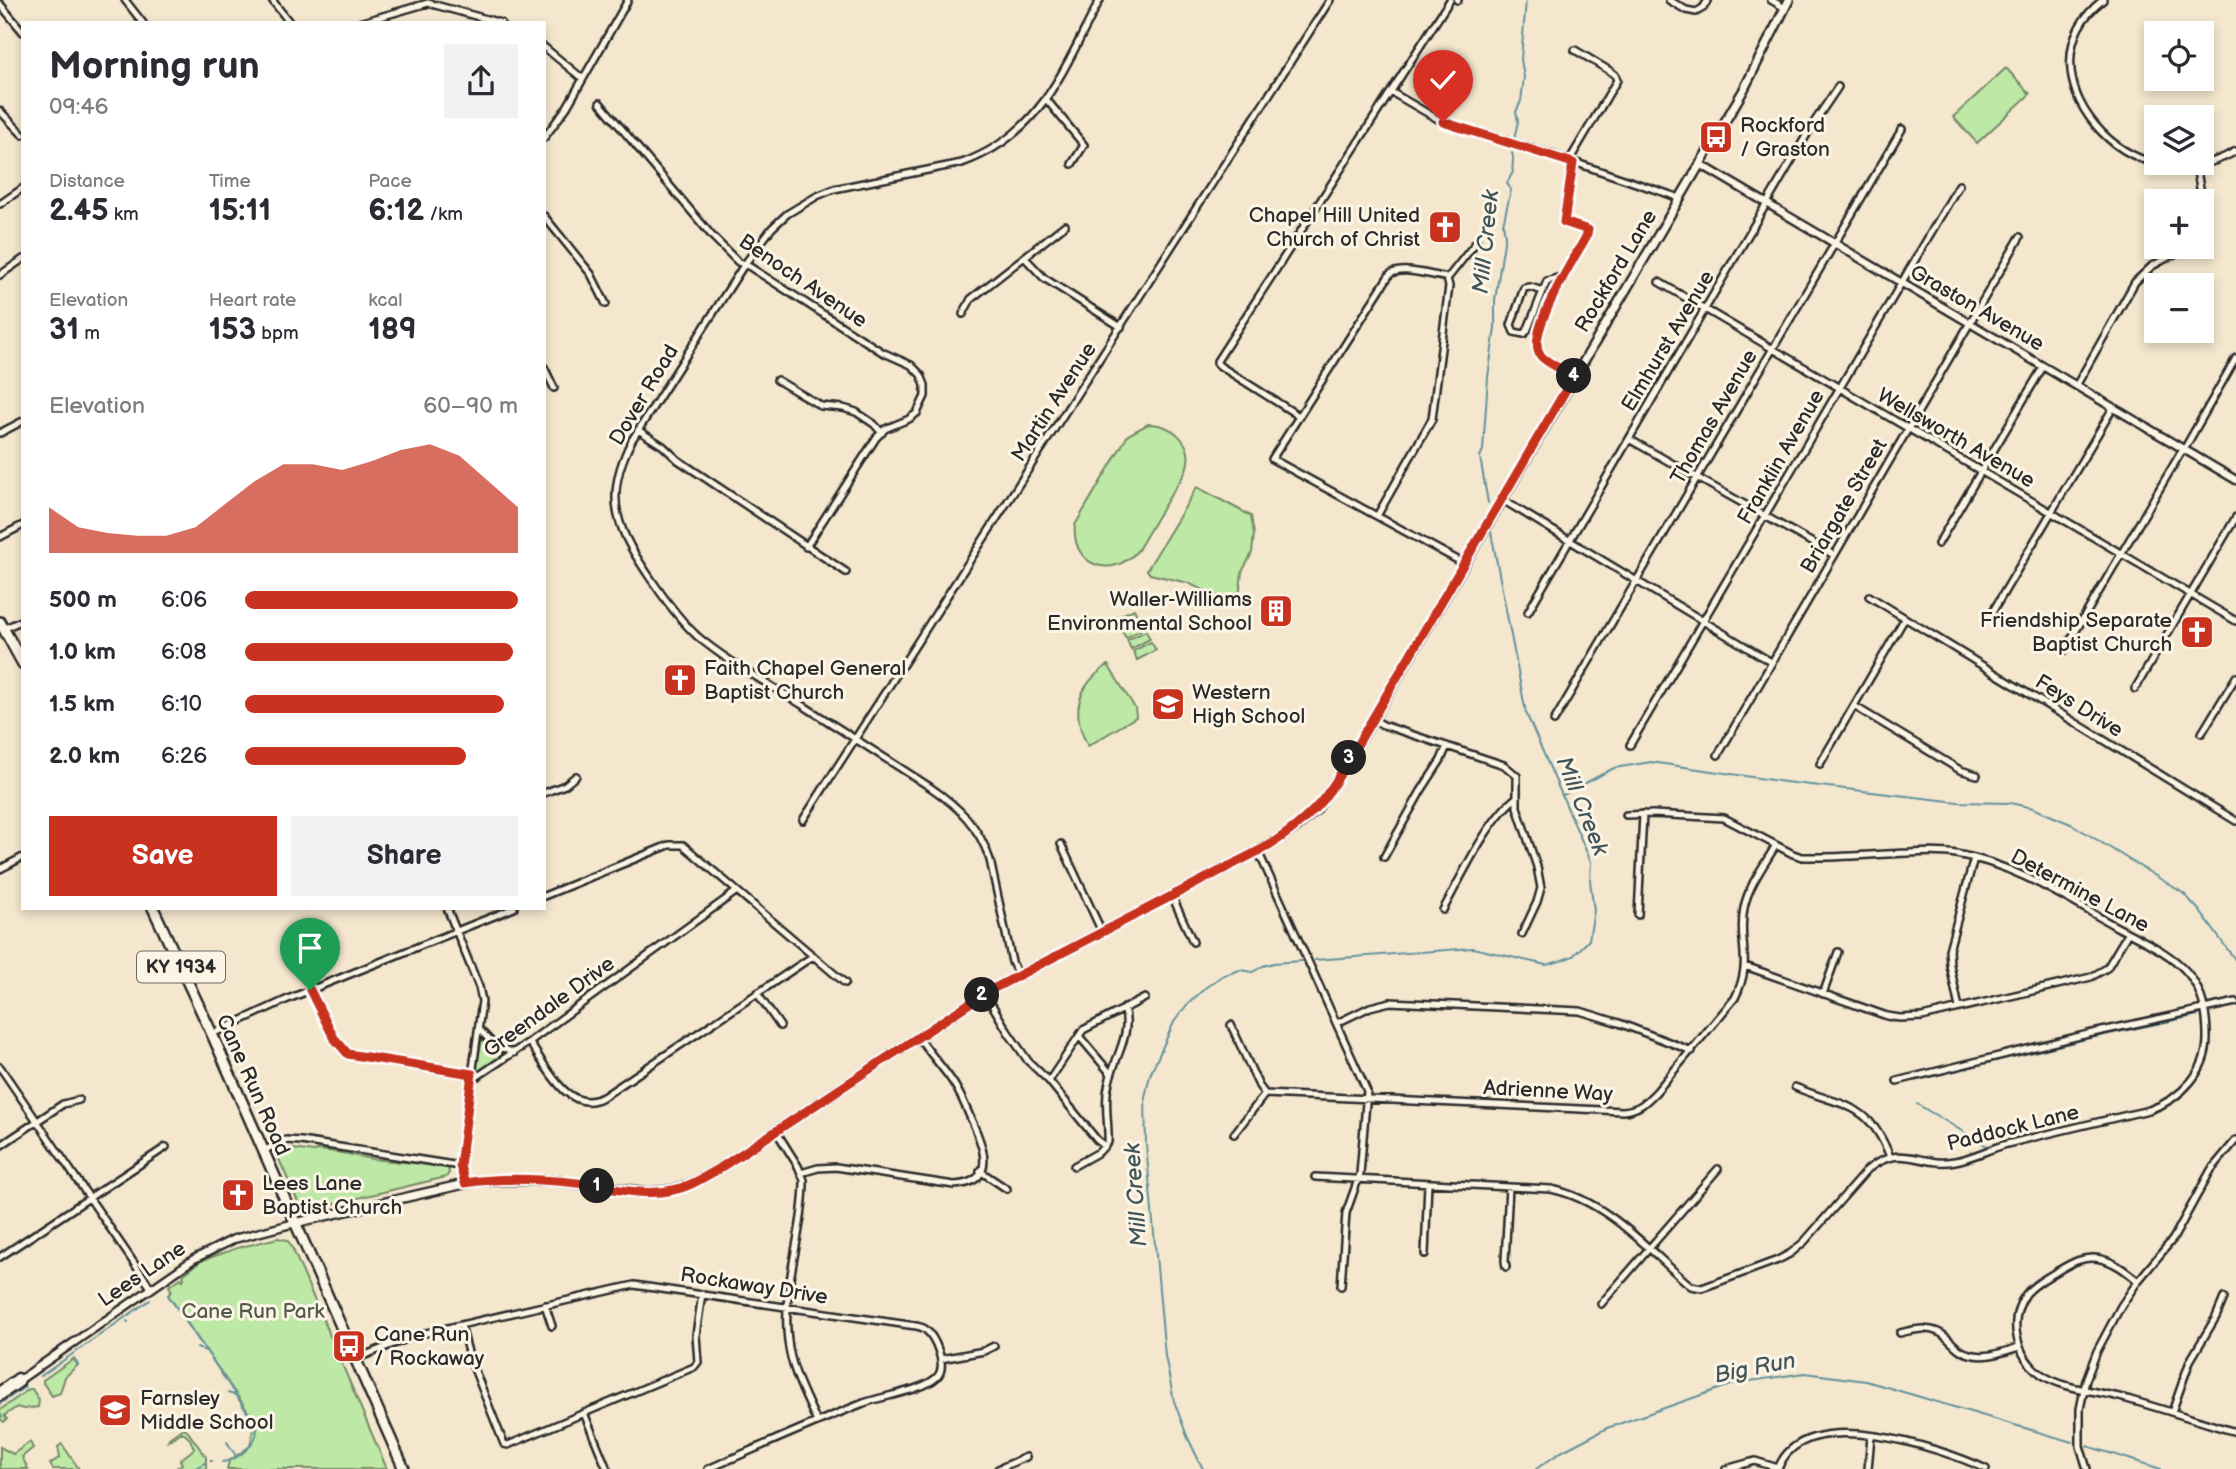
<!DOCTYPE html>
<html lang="en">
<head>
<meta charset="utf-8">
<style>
	body { margin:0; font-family:"Balsamiq Sans",sans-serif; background:#f2f2f3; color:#2b2b33; height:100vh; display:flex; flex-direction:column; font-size:26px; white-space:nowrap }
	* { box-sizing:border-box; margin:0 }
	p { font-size:23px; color:#7c7c81 }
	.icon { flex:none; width:38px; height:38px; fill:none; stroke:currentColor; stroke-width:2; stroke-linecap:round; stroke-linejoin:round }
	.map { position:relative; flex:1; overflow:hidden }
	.details { position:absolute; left:21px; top:21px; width:525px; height:889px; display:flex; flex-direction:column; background:#fff; border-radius:0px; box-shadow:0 4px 10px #0003 }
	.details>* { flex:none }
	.buttons { position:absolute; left:2144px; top:21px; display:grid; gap:14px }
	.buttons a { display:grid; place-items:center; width:70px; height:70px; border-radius:0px; background:#fff; box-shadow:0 4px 10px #0003; font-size:35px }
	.pin { position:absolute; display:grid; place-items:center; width:60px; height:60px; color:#fff; margin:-72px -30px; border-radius:50% 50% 50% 0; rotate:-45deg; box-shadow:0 0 7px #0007 }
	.pin .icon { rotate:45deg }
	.km { position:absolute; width:35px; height:35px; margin:-18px; border-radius:50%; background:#222; color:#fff; font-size:19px; line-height:35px; text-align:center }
	.round { display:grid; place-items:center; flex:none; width:74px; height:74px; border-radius:0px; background:#f2f2f3 }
	.overview { display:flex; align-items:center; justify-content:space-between; height:119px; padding:0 28px }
	h1 { font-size:38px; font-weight:700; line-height:52px }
	.stats { display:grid; grid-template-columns:repeat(3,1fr); gap:10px; height:119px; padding:7px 28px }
	.stats div { display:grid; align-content:center }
	.stats b { font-size:30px; font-weight:700 }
	.stats small { font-size:19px; font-weight:400 }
	.stats p { font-size:19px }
	.chart { height:196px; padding:14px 28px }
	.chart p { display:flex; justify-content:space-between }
	.chart svg { width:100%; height:126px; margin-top:7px; fill:#c8321e; opacity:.7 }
	.button { display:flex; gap:14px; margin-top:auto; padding:14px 28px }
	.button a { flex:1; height:80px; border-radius:0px; background:#c8321e; color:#fff; font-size:28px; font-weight:700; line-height:80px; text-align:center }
	.button a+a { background:#f2f2f3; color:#2b2b33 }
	ul { padding:0 28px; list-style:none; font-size:23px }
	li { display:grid; grid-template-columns:112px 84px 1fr; align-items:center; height:52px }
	li i { height:18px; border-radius:9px; background:#c8321e }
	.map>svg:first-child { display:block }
</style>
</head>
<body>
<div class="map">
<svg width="2236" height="1469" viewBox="0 0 2236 1469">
	<rect width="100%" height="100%" fill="#f4e7ce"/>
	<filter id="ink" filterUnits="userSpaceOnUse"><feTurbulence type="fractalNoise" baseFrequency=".0143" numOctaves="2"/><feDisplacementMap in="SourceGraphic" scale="14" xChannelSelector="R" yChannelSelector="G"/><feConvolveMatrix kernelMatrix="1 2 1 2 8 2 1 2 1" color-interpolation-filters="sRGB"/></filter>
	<g filter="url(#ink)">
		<path fill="#bde8a5" stroke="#748a68" stroke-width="2" d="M2006,68L2030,94L1977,143L1953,117Z
			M1148,424C1172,424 1196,443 1186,470C1183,478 1176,486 1172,493C1160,512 1149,531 1138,550C1112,581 1071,566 1075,525L1128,435Z
			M1197,487L1251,516L1254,534L1252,553L1242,572L1238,606L1188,583L1150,574L1147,570Z
			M1134,609L1138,617L1120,627L1115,618Z
			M1140,620L1144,628L1126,638L1121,630Z
			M1146,631L1150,639L1131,649L1127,640Z
			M1151,642L1156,650L1137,660L1133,651Z
			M1108,665L1135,708L1136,717L1088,746C1070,713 1077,686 1108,665Z
			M482,1039L491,1048L505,1055L484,1070L478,1071L476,1068Z
			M286,1148L314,1152L317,1150C339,1151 360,1158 382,1160C404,1163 426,1162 448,1168L449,1173L446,1177L308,1210L299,1204L277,1155L280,1150Z
			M278,1238L287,1240L291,1245L387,1469H227L229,1461L250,1446L255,1422L168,1295L172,1291L169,1286L181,1278L183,1280L184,1278L183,1275L201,1261L237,1248Z
			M73,1359L78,1365L65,1377L60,1393L52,1396L43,1383V1380Z
			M29,1389H32L39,1400L38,1407L23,1409L17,1407L5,1415V1417L7,1419L4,1422L0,1419V1410Z
			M183,1428L186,1429L206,1457V1469H175L182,1464L180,1460L194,1449L190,1439L182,1432L168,1441L169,1438Z
			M30,1442L33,1448L22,1457L28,1469H0V1447L13,1454Z
			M62,1444L79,1469H53L50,1464L60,1457L58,1447Z"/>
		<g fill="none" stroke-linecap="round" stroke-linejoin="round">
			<path stroke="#63929c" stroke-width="2" d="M1514,140L1518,121L1516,112L1521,101L1524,77L1521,59L1526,0
				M1488,503L1480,457L1483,450L1488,377L1495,328V300L1505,236L1503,224L1511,190L1507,183L1513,172C1511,165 1515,160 1512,153
				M1563,795L1614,768L1651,762L1785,782L1958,802L2010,803L2033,808L2073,825L2183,893L2199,910L2236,961
				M1315,960L1473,948L1546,965L1560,961L1573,956L1589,940L1594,910L1590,881L1591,862L1526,713L1491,532
				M1914,1081L2086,1039L2199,1015
				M1917,1104L1987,1146
				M168,1295L199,1341
				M127,1321L128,1322
				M201,1343L257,1427C258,1444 239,1460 222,1462
				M197,1348L206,1351
				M74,1358L78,1365
				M41,1376L150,1300
				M228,1393L237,1396
				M0,1404L25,1387
				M0,1414L2,1417
				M227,1442L236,1456
				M2087,1446L2161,1469
				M210,1461H212
				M194,1469L206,1462
				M1203,1469L1187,1436L1174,1401L1165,1356L1146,1144L1145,1097L1150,1075L1174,1022L1186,1006L1205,988L1222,976L1240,970L1253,972L1263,966L1274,963L1301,961
				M1536,1469L1561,1452L1607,1428L1736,1383L1805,1373L1866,1381L2072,1442"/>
			<g stroke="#2b2b2b" stroke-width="10">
				<path id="minor" d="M125,0L143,23
					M272,0L290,23
					M1457,0H1458
					M1669,0L1686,10L1696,12L1703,8L1708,0
					M1771,0L1785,8
					M2103,0C2013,69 2128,214 2236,151
					M0,4L23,32
					M359,23L428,3L501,23
					M544,47L583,79
					M1391,92L1443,122L1553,155L1680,198
					M1046,99L1084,145L1072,164
					M600,103L713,237L738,262L750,267L882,352L911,365L921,375L925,385V396L917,413L909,419L885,429L876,438L806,547
					M0,111L23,135
					M544,138L567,107L628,0
					M1569,161L1617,80L1615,75L1610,71L1575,50
					M2196,166L2203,204L2202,226
					M0,204L23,188
					M544,216L591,274L606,304
					M1024,257L1044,278L1121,327
					M0,275L23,259
					M1564,276C1556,291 1528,340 1540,355C1545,362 1565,371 1574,376
					M1447,279L1444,277C1429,275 1404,266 1390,274L1272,459L1463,563
					M1447,279L1477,241
					M1659,282L2236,621
					M1543,291L1530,287L1524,288L1511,325L1514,332L1524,334L1527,331L1547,281L1564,276L1586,237L1588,230L1564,222L1573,163
					M963,314L971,299L1065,225
					M544,367L554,388
					M777,380L821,406L843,408L856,412L874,424L882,433
					M2076,386L2135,282L2152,266L2187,247
					M1299,416L1220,366L1217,363V361L1450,0
					M638,430L663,446L678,460L846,572
					M0,433L23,421
					M1629,439L1834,555
					M1501,499L1771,662
					M1377,516L1432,419L1449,286L1447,279
					M0,537L23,525
					M1938,544L2043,367
					M1869,596L2236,821
					M1993,611L2113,408
					M1528,612L1813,124L1838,87
					M3,629L23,620
					M2064,651L2180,454L2186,446L2236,358
					M2135,689L2236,517
					M1854,706L1960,770L1977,775
					M1372,719L1383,725L1504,765L1517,776V807L1537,867L1541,888L1537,902L1522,934
					M1554,721L1902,129
					M2202,733L2236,677
					M1630,745L1959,185
					M1718,755L2020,237
					M1820,764L1905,618
					M544,793L565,785L576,776
					M803,820L1330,0
					M1061,844L1102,932
					M1258,851L1367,1091L1360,1174L1346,1213L1341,1286
					M1384,857L1421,791L1441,760L1447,746
					M0,869L23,857
					M544,896L669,845H683L845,983
					M1172,896L1193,942
					M447,908L479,987L482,1001L460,1166L465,1183
					M1443,910C1462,876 1487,820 1517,797
					M1638,915L1643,814
					M1745,966L1887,1016L1900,1018L1922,1017L2091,977L2107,968L2128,933
					M1018,975L1012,962L990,860C979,826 959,807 930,787C888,760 846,733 804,706C769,684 729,663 697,636C680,620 666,601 653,582C618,531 601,500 632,440L744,265L772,228L787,214L817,196L834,189L962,163C1042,134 1063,69 1100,0
					M310,990L334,1038L348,1054L478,1076L529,1042L737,891
					M757,993L780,1026
					M985,993L1008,1032L1028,1061L1049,1081L1097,1140L1105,1146
					M1823,994L1838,952
					M1959,1008L1950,965L1949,950L1974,858
					M1337,1023L1370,1007L1390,1002L1580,1011L1619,1023L1692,1051
					M1231,1025L1259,1086L1265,1094L1623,1111C1639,1110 1646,1102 1656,1092L1735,998C1754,960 1737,943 1744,908C1748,886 1765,864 1776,845
					M479,1029L494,1045L514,1053
					M212,1034L288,999L514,908
					M1079,1036L1111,1074
					M529,1042C546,1065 568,1116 603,1097L813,956
					M0,1067L151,1288
					M1049,1081L1083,1030L1145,998
					M1897,1081L2088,1034L2236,1002
					M1795,1087C1844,1108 1868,1100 1890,1157
					M776,1131L798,1166L804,1180C804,1234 781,1287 788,1341C791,1370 806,1397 817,1422
					M1234,1134L1265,1094
					M0,1146L63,1104L79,1100
					M263,1151L286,1140L301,1141L460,1166
					M1074,1166L1099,1152L1108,1142C1109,1124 1104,1105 1108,1087C1112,1061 1133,1035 1124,1008
					M980,1171L1007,1189
					M801,1173L818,1168L836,1167L954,1185C999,1183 983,1145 971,1119C966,1107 961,1095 954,1084C943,1067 929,1053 918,1036
					M1315,1177L1551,1189C1605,1200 1645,1246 1685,1281L1691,1286L1702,1288L1778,1260L1791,1253L1804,1242L1867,1170C1902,1141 1920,1168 1955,1161C1972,1158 1989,1149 2007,1144C2054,1132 2102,1121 2149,1110C2181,1099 2208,1071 2207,1036C2207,1012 2202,989 2186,971C2168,951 2139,939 2115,926C2065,898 2014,864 1956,854C1941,851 1924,852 1909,853C1874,854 1838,858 1802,857L1793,854L1724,818L1653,814L1626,815
					M1425,1254L1428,1183
					M0,1257L166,1147
					M1506,1267L1505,1261L1509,1187
					M2138,1281C2127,1272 2115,1262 2101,1259C2084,1255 2071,1263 2056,1272C2046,1278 2034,1284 2026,1294C2007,1320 2016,1356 2041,1374C2062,1389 2098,1391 2123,1398C2161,1408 2198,1421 2236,1432
					M1601,1304L1718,1169
					M545,1305L552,1326
					M461,1325L469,1356L504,1444L508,1445L694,1367L698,1362L696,1335L702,1294
					M1900,1333C1916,1329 1934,1325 1947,1338C1954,1345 1960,1352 1970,1354C1986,1359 2003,1352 2019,1347
					M355,1359L417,1335L634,1285L909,1325C915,1326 920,1326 925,1329C935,1337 948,1366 937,1377C923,1391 881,1396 861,1404C810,1424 759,1447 708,1469
					M941,1359L984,1351L994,1346
					M2172,1412L2190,1361L2216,1317L2224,1298
					M584,1413L607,1469
					M998,1469L1026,1457
					M1726,1469L1755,1461L1778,1468
					M1778,1469C1802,1401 1941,1448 1986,1469
					M1868,1469L1871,1436
					M2087,1469L2080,1446V1409L2086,1380L2097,1351L2121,1306L2138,1281L2173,1239L2211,1170L2236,1140"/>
			</g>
			<g stroke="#2b2b2b" stroke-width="11">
				<path id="tertiary" d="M1700,164L2236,480
					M0,1390L18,1377L21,1379
					M0,1397L20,1383L21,1379L194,1259L234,1239L295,1223"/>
			</g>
			<g stroke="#2b2b2b" stroke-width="12">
				<path id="secondary" d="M295,1223L477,1181L548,1180L648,1192C674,1192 695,1184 717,1170L985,993L1268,846L1298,826L1316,810L1336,781L1368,728L1743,91L1789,0"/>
			</g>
			<g stroke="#2b2b2b" stroke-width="14">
				<path id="trunk" d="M0,622L23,664
					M153,908L212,1034L404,1469"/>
			</g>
			<use href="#minor" stroke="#fcf5e5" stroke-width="5"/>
			<use href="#tertiary" stroke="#fcf5e5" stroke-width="6"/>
			<use href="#secondary" stroke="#fcf5e5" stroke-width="7"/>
			<use href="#trunk" stroke="#fcf5e5" stroke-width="9"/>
		</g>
	</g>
	<g fill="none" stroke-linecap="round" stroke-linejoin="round" filter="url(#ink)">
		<g stroke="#fff" stroke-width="14">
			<path id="route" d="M310,990L334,1038L348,1054L472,1074L460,1166L465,1183C502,1177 540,1179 577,1183C608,1187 643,1197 673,1190C689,1187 703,1178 717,1170L985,993L1268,846C1296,828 1318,810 1336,781L1574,376C1565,371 1547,363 1541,356C1523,337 1575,257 1586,237L1588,230L1564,222L1573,163L1443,122"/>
		</g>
		<use href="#route" stroke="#c8321e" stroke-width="9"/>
	</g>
	<defs>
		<g id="bus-square" transform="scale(1.75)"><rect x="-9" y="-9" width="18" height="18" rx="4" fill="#c8321e" stroke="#fcf5e5"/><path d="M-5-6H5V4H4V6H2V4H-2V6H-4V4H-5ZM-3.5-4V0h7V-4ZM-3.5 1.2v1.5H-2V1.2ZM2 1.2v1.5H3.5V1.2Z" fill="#fff"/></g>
		<g id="church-square" transform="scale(1.75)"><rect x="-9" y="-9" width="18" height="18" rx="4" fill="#c8321e" stroke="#fcf5e5"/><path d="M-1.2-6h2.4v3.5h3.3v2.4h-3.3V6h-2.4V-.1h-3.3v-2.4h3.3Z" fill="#fff"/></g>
		<g id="building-square" transform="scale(1.75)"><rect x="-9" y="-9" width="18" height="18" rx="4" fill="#c8321e" stroke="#fcf5e5"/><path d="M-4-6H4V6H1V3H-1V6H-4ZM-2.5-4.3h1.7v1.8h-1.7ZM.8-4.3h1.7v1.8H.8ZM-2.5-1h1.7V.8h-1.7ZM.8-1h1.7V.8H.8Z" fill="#fff"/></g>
		<g id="school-square" transform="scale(1.75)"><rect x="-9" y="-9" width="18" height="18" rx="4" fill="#c8321e" stroke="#fcf5e5"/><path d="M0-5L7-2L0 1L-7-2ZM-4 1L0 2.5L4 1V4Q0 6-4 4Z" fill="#fff"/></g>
	</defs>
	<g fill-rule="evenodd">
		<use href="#bus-square" x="1716" y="137"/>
		<use href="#church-square" x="1445" y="227"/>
		<use href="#building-square" x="1276" y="611"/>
		<use href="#church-square" x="2197" y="632"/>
		<use href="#church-square" x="680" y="680"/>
		<use href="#school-square" x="1168" y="704"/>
		<use href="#church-square" x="238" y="1195"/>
		<use href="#bus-square" x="349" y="1346"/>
		<use href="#school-square" x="115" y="1410"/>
	</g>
	<g text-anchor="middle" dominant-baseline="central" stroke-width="6" stroke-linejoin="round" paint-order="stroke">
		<rect fill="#fcf5e5" stroke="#6a6863" stroke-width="2" x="137" y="951.5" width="88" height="31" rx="5"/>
		<g font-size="19" font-weight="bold" fill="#2b2b2b">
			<text x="181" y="967">KY 1934</text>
		</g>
		<g font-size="21" fill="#2b2b2b" stroke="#fcf5e5" text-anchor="start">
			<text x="1740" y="125">Rockford<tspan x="1740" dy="24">/ Graston</tspan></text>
			<text x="1420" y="215" text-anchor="end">Chapel Hill United<tspan x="1420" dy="24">Church of Christ</tspan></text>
			<text x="1252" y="599" text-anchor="end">Waller-Williams<tspan x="1252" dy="24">Environmental School</tspan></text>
			<text x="2172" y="620" text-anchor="end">Friendship Separate<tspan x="2172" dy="24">Baptist Church</tspan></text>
			<text x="704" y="668">Faith Chapel General<tspan x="704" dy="24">Baptist Church</tspan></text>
			<text x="1192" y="692">Western<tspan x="1192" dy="24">High School</tspan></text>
			<text x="262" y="1183">Lees Lane<tspan x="262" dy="24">Baptist Church</tspan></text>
			<text x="374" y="1334">Cane Run<tspan x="374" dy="24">/ Rockaway</tspan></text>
			<text x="140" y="1398">Farnsley<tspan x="140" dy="24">Middle School</tspan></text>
		</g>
		<g font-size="21" fill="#2b2b2b" stroke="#fcf5e5">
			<text transform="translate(1616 271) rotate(-59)">Rockford Lane</text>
			<text transform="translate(803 281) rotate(34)">Benoch Avenue</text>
			<text transform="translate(1977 308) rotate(30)">Graston Avenue</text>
			<text transform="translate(1668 341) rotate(-59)">Elmhurst Avenue</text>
			<text transform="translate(644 395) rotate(-59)">Dover Road</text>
			<text transform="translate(1054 402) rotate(-57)">Martin Avenue</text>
			<text transform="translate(1714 417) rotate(-60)">Thomas Avenue</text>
			<text transform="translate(1956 438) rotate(30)">Wellsworth Avenue</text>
			<text transform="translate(1781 457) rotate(-60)">Franklin Avenue</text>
			<text transform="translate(1844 506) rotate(-60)">Briargate Street</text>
			<text transform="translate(2079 706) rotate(32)">Feys Drive</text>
			<text transform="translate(2080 891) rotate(28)">Determine Lane</text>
			<text transform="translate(549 1007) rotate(-36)">Greendale Drive</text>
			<text transform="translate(253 1085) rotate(66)">Cane Run Road</text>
			<text transform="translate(1548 1091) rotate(3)">Adrienne Way</text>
			<text transform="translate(2013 1128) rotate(-14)">Paddock Lane</text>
			<text transform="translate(142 1274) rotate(-34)">Lees Lane</text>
			<text transform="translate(754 1286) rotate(9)">Rockaway Drive</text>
		</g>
		<g font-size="21" fill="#505a4a" stroke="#fcf5e5">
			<text x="253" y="1311">Cane Run Park</text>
		</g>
		<g font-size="23" font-style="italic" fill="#42565a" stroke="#fcf5e5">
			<text transform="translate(1486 242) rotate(-84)">Mill Creek</text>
			<text transform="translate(1582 806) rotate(68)">Mill Creek</text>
			<text transform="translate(1136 1195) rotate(-94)">Mill Creek</text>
			<text transform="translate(1755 1368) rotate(-11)">Big Run</text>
		</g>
	</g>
</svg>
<div class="buttons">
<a><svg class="icon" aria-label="locate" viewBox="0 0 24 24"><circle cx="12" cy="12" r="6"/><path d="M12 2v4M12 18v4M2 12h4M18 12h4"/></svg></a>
<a><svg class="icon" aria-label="layers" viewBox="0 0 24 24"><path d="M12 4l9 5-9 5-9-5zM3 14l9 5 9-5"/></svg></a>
<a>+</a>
<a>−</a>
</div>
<div class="pin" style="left:310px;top:990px;background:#1e9e55"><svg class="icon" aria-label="arrive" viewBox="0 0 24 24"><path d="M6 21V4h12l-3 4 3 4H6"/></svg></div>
<div class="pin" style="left:1443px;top:122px;background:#d93025"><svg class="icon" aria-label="check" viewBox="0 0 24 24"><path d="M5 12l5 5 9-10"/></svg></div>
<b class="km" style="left:597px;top:1186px">1</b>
<b class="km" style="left:982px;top:995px">2</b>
<b class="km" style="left:1349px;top:758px">3</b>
<b class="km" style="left:1574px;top:376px">4</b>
<section class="details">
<div class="overview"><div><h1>Morning run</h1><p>09:46</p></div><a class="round"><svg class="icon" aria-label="share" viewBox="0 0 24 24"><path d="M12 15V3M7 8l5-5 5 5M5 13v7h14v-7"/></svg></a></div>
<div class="stats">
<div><p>Distance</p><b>2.45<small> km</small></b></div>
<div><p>Time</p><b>15:11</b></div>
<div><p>Pace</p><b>6:12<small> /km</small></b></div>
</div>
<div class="stats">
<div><p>Elevation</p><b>31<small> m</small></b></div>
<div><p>Heart rate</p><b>153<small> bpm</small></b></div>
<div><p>kcal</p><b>189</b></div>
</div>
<div class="chart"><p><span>Elevation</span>60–90 m</p>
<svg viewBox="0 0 160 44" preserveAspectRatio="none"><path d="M0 44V28L10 35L20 37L30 38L40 38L50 35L60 27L70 19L80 13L90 13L100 15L110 12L120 8L130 6L140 10L150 19L160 28V44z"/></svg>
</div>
<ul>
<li><b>500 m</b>6:06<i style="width:100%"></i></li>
<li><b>1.0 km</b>6:08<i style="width:98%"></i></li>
<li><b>1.5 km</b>6:10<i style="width:95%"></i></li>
<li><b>2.0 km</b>6:26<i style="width:81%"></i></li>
</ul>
<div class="button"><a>Save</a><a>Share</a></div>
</section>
</div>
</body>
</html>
